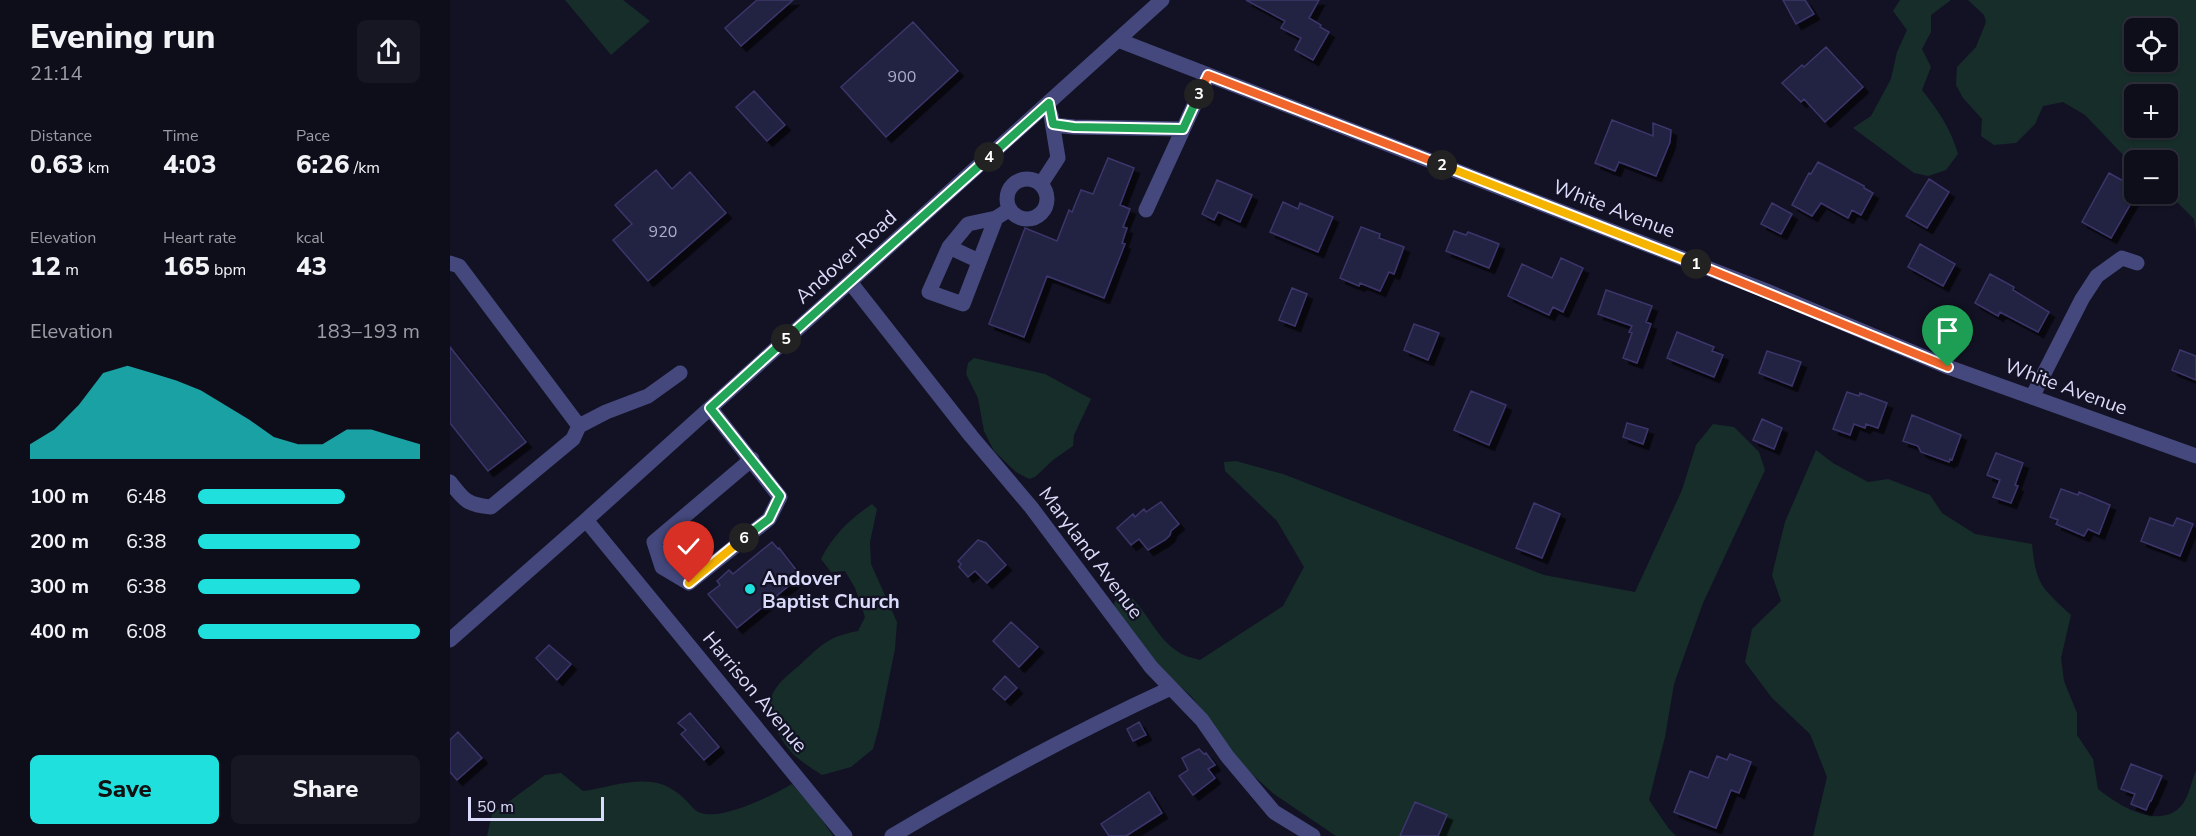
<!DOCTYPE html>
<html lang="en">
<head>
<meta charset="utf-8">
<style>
	body { margin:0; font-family:"Nunito Sans",sans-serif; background:#171724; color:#f1f3f6; height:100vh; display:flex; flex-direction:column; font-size:22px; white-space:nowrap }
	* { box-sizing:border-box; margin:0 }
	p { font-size:20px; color:#9b9ca3 }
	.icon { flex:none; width:33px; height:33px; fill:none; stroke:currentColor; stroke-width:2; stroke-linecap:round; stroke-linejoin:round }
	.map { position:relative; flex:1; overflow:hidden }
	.sheet { display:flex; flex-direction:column; background:#0e0e1b; width:450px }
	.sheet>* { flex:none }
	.controls { position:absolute; left:1674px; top:18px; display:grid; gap:12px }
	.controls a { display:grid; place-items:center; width:54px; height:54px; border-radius:9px; background:#0e0e1b; box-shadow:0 2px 4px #0004,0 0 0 2px #2e2e3a; font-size:30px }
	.scale { position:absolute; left:18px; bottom:15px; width:136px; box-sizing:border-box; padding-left:6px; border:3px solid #dadafa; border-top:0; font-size:16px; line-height:21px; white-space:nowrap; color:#dadafa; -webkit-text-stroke:4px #131224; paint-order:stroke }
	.pin { position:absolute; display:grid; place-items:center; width:51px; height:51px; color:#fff; margin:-62px -26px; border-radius:50% 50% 50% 0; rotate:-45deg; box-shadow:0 0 6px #0007 }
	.pin .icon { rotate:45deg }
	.km { position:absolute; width:30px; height:30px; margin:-15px; border-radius:50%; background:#222; color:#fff; font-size:16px; line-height:30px; text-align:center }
	.round { display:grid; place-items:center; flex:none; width:63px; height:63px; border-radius:9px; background:#171724 }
	.head { display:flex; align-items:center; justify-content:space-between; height:102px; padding:0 30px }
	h1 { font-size:33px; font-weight:800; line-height:45px }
	.stats { display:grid; grid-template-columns:repeat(3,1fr); gap:9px; height:102px; padding:6px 30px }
	.stats div { display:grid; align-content:center }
	.stats b { font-size:26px; font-weight:800 }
	.stats small { font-size:16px; font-weight:400 }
	.stats p { font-size:16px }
	.chart { height:168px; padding:12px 30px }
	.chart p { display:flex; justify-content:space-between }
	.chart svg { width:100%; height:108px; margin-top:6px; fill:#20e0dd; opacity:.7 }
	.cta { display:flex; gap:12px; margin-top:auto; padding:12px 30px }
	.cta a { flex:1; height:69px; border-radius:9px; background:#20e0dd; color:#111; font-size:24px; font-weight:800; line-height:69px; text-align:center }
	.cta a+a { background:#171724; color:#f1f3f6 }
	ul { padding:0 30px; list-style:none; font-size:20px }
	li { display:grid; grid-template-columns:96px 72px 1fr; align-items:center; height:45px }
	li i { height:15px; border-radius:8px; background:#20e0dd }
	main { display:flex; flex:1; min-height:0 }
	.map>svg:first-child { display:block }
</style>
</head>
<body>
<main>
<section class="sheet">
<div class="head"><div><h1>Evening run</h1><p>21:14</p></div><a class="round"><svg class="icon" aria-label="share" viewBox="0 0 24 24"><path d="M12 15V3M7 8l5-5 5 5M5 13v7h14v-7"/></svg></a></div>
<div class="stats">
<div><p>Distance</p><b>0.63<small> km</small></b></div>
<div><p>Time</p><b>4:03</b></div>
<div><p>Pace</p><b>6:26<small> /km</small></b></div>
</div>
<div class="stats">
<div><p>Elevation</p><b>12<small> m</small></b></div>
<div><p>Heart rate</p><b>165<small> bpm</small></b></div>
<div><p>kcal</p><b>43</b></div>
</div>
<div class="chart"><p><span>Elevation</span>183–193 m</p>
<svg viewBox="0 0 160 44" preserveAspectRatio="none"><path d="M0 44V38L10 32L20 22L30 9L40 6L50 9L60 12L70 16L80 22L90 28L100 35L110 38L120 38L130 32L140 32L150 35L160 38V44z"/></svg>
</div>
<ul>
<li><b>100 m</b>6:48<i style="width:66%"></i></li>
<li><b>200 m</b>6:38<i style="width:73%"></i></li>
<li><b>300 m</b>6:38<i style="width:73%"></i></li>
<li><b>400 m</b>6:08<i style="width:100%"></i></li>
</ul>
<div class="cta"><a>Save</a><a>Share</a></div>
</section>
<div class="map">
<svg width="1746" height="836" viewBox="0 0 1746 836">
	<defs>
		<filter id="shadow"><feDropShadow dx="5.5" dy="5.5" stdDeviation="0" flood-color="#0009"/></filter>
	</defs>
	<rect width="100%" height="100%" fill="#131224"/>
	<path fill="#162d2a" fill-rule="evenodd" d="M115,0H173L200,21L161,55Z
		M1450,0H1501L1481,15V32L1472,49L1481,67L1472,90C1488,110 1501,129 1508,154L1496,170L1478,176L1464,173L1403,128L1421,116L1441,79L1447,52L1457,30L1443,11Z
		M1518,0H1746V232L1744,219L1718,193V160H1684V162L1676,158L1635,115L1613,102L1593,106L1585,124L1566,143L1544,145L1531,136L1532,119L1513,98L1506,85L1507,67L1526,47L1536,22L1534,15ZM1684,28H1718V62H1684ZM1684,94H1718V128H1684Z
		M524,358L595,374L641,399L624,435L623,446L603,460L585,477L579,479L566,472L544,451L534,431L528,398L516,374L518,363Z
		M1263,424L1284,427L1309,452L1315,470L1253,603L1224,684L1215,737L1199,800L1219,829L1226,836H886L824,794L795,768L741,696L715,673L667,616L664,604L668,595L680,596C697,612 707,638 727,651C733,656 743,658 750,660L833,606L854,567L827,521L775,471L774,462L786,461L833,474L1094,575L1185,592L1232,490L1246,445Z
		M1366,450L1383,463L1418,482L1438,479L1480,495L1492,513L1525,534L1582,544C1586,585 1592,588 1621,615L1611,658L1614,681L1627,713V735L1643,759L1648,789C1669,806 1710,831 1732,805C1739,796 1742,780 1746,770V836H1363L1377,777L1360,734L1322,698L1295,662L1302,629L1331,601L1322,575L1335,522Z
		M422,504L427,509L420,542L421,564L447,622L445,649L429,727L423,749L401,767L372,775C363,769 353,763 345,756C331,743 314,711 323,693C329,681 342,672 352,663C372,644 380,636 408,631L415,617L405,588L395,571L381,572L371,559C383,535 400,519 422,504Z
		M111,773L133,791C155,788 179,779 202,782C219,784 232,795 243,808C261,828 323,795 342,784L362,805L383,836H37L42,814L95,775Z"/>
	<path fill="#242142" stroke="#3b366b" stroke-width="1.5" filter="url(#shadow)" d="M307,0H343L291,46L275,28Z
		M796,0H869L859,18L871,25L870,27L879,32L863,60L845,50L851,38L831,28L835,21Z
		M1333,0H1355L1364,14L1346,24Z
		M463,22L508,71L436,137L391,87Z
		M1376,47L1413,87L1375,122L1354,99L1351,102L1332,83L1352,65L1354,67Z
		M304,91L335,125L317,141L286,107Z
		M1162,120L1203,136V123L1221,130L1220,142L1206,176L1169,162L1165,171L1145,163Z
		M658,158L684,168L670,205L680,209L673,227L677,228L672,243L675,244L654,298L597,276L574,337L539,324L575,228L607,241L619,210L622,212L631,190L643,194Z
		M1368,162L1414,186V188L1423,193L1411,215L1402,210L1398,218L1371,203L1362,216L1342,205L1359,173L1361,174Z
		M206,170L222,189L240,172L276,213L198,281L163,240L182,224L165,205Z
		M1659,173L1684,187V198L1661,238L1632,222Z
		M1479,179L1499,192L1477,228L1456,216Z
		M767,180L802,195L790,222L768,212L764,220L752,214Z
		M833,202L848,209L850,203L883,217L868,252L820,232Z
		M1322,203L1342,214L1331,234L1311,224Z
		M911,227L930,234L929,238L954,247L944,274L939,272L930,291L910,283L909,286L890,278Z
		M1004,231L1016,235L1018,232L1049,244L1039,268L996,251Z
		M1470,244L1505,264L1493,286L1458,267Z
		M1111,258L1133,268L1113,312L1103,307L1099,315L1058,296L1072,264L1102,278Z
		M1540,274L1564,287L1563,290L1599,312L1588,332L1550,312L1548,316L1525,303Z
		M842,288L857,294L845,326L829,320Z
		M1156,290L1202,306L1196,322L1201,324L1187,363L1173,358L1182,333L1179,332L1182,326L1148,314Z
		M964,324L989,333L978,360L954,350Z
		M1227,332L1264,347L1262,351L1273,355L1264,377L1217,358Z
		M0,347L76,442L38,471L0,423Z
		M1730,350L1746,356V380L1722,370Z
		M1317,351L1351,362L1342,386L1309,373Z
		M1021,391L1056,405L1039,445L1004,430Z
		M1397,392L1409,396L1410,393L1437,403L1428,428L1416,424L1415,428L1404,424L1400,435L1383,429Z
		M1462,415L1511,435L1502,460L1500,459L1499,462L1471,452L1468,446L1453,441Z
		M1312,419L1332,428L1324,449L1303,440Z
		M1177,423L1198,429L1193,444L1173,437Z
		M1546,453L1573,463L1565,485L1568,486L1561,503L1543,497L1550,480L1537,475Z
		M1611,489L1628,495L1629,492L1660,505L1649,534L1638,529L1634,536L1606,524L1608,520L1600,517Z
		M711,502L729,524L721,531L720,535L715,540L698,550L689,539L681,545L667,528L683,514L685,517L694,509L696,512Z
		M1084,503L1110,514L1092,558L1066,548Z
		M1700,518L1723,526L1727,518L1743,524L1730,556L1691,541Z
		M528,540L536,543L556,565L537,583L525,571L518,577L509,567L511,564L508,561Z
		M322,542L328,549L329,548L351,576L287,628L258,594L270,585L267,581L279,570L283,574Z
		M561,622L588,647L569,667L543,641Z
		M99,645L121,664L107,680L86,658Z
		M555,676L567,688L555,700L543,689Z
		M240,713L269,747L254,760L231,734L236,730L228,723Z
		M689,722L696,735L683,741L677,729Z
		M8,732L32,758L7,780L0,772V740Z
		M749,749L754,754L756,753L765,765L758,769L765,778L743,795L729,776L738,770L732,758Z
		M1280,754L1301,762L1289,793L1281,790L1266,828L1224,812L1240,771L1258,778L1267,756L1277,760Z
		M1681,764L1712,776L1701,801H1700L1696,810L1681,804L1685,794L1671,789Z
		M699,792L712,813L676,836H659L651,824Z
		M965,802L997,815L988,836H950Z"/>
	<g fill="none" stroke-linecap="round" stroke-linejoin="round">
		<path stroke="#44487c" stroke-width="15" d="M668,40L1314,290L1498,367L1746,456
			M603,125L624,127L733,129
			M557 199a20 20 0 1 1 40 0a20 20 0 1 1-40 0Z
			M591,184L608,158L601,115
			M696,210L758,75
			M546,218L518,224L499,247L479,292L513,304L546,218L560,209
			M499,247L529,261
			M0,263L9,266L129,426
			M400,282L521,436L581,507L701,667L752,720L777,756L824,812L863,836
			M1582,397L1632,299L1647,276L1672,258L1687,263
			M260,408L330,497L319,519L239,583L212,567L204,542L302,459
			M0,482C14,500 17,505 41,507L123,439L129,426L156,412L198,396L230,373
			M136,520L395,836
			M0,640L136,520L712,0
			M442,836C533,782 625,732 721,688"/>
	</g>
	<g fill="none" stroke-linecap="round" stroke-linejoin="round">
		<g stroke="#fff" stroke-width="12">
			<path id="split-1" d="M1246,264L1498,367"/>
		</g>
		<g stroke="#fff" stroke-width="12">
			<path id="split-2" d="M992,165L1246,264"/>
		</g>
		<g stroke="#fff" stroke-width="12">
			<path id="split-3" d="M749,94L758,75L992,165"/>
		</g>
		<g stroke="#fff" stroke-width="12">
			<path id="split-4" d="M539,157L599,103L603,124L624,127L733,129L749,94"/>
		</g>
		<g stroke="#fff" stroke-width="12">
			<path id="split-5" d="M336,339L539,157"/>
		</g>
		<g stroke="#fff" stroke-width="12">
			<path id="split-6" d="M294,538L319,519L330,496L260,408L336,339"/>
		</g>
		<g stroke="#fff" stroke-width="12">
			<path id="split-7" d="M239,583L294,538"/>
		</g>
		<use href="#split-1" stroke="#f0652b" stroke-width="8"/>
		<use href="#split-2" stroke="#f5b400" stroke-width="8"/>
		<use href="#split-3" stroke="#f0652b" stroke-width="8"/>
		<use href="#split-4" stroke="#22a559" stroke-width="8"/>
		<use href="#split-5" stroke="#22a559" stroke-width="8"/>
		<use href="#split-6" stroke="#22a559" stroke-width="8"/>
		<use href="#split-7" stroke="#f5b400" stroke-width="8"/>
	</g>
	<circle fill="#20e0dd" stroke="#131224" stroke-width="2" cx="300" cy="589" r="6"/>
	<g text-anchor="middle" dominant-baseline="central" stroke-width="4.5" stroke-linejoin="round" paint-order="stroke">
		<g font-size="16" fill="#acaccc">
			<text x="452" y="77">900</text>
			<text x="213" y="232">920</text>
		</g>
		<g font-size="20" fill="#dadafa" stroke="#131224">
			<text transform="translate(1164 209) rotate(21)">White Avenue</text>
			<text transform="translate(396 257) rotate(-42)">Andover Road</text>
			<text transform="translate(1616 387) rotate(20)">White Avenue</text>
			<text transform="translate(641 553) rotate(53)">Maryland Avenue</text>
			<text transform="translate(305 692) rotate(50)">Harrison Avenue</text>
		</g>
		<g font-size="20" font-weight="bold" fill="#dadafa" stroke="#131224" text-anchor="start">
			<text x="312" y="578">Andover<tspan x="312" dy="23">Baptist Church</tspan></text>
		</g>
	</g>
</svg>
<div class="controls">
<a><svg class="icon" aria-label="locate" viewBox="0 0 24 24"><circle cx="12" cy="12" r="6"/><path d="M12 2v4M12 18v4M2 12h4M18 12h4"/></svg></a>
<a>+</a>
<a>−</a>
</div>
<div class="scale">50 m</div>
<div class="pin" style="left:1498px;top:367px;background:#1e9e55"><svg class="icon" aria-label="arrive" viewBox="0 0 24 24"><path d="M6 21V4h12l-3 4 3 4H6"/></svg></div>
<div class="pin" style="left:239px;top:583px;background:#d93025"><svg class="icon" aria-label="check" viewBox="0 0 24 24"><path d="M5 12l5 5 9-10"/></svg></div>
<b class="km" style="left:1246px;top:264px">1</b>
<b class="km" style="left:992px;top:165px">2</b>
<b class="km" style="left:749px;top:94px">3</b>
<b class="km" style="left:539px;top:157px">4</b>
<b class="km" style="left:336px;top:339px">5</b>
<b class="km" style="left:294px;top:538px">6</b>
</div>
</main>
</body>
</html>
